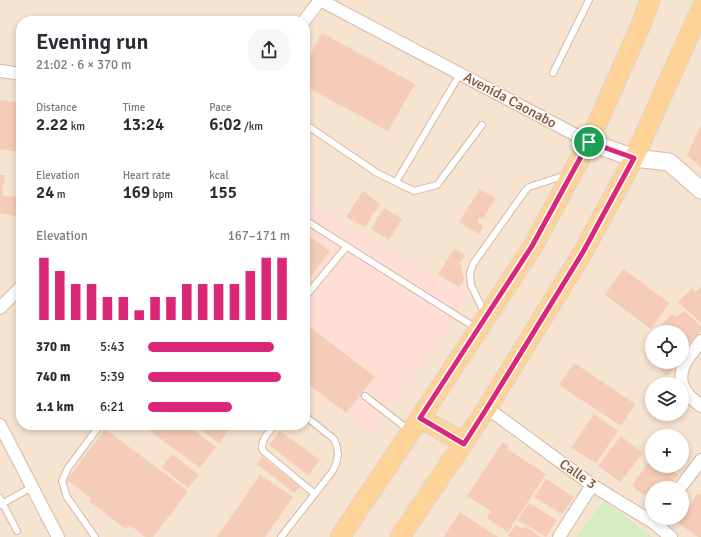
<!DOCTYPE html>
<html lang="en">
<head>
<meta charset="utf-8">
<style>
	body { margin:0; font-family:Signika,sans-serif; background:#f7f7f7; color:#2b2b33; height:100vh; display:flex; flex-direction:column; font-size:15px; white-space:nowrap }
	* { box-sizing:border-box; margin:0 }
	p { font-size:13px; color:#7c7c81 }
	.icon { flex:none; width:22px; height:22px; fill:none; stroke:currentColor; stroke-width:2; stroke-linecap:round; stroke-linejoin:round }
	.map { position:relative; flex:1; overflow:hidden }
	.drawer { position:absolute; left:16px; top:16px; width:294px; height:414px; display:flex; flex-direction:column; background:#fff; border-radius:16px; box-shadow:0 2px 6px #0003 }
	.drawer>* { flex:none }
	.fabs { position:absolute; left:645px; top:325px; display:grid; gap:8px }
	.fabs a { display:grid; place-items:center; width:44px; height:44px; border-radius:50%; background:#fff; box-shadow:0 2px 6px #0003; font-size:20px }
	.pin { position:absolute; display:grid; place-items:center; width:34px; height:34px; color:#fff; margin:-17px; border:2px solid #fff; border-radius:50%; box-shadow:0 1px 4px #0007 }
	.round { display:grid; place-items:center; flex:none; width:42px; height:42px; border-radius:16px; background:#f7f7f7 }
	.headline { display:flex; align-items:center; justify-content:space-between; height:68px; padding:0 20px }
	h1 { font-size:22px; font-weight:600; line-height:30px }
	.stats { display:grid; grid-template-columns:repeat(3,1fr); gap:6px; height:68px; padding:4px 20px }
	.stats div { display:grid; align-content:center }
	.stats b { font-size:17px; font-weight:600 }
	.stats small { font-size:11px; font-weight:400 }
	.stats p { font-size:11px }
	.chart { height:112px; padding:8px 20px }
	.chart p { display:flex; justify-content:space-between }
	.chart svg { width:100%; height:72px; margin-top:4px; stroke:#db2777; stroke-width:6 }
	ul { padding:0 20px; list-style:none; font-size:13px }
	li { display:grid; grid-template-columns:64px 48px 1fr; align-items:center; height:30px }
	li i { height:10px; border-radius:5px; background:#db2777 }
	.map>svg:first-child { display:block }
</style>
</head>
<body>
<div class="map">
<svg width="701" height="537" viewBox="0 0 701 537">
	<rect width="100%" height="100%" fill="#fef1e2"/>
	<path fill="#f6e3d0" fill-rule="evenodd" d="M0,0H701V537H0ZM21,21H305V425H21ZM652,332H682V362H652ZM652,384H682V414H652ZM652,436H682V466H652ZM652,488H682V518H652Z"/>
	<path fill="#ffdfd5" d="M305,200L469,296L373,435L305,384Z"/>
	<path fill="#d4ecbf" d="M604,501L652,537H576Z"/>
	<path fill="#f5ccb7" d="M322,33L415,84L388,131L305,86V64Z
		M0,100L21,103V152L0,149Z
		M701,126V168L687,155Z
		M0,175H5L2,195L19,198L16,216L0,213Z
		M480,189L495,198L483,219L480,217L477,222L483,226L479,234L459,222Z
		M363,191L380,204L365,227L346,217Z
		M384,208L402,219L389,240L371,229Z
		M305,233L330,251L305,284Z
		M454,249L465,255L460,263L464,280L459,287L438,275Z
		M623,269L669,303L651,329L605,295Z
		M701,287V323L678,302L692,288L695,292Z
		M684,311L701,326V331L684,350L682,348V332H666L660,326L672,314L676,317Z
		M305,323L375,377L346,413L305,382Z
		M652,348V361L645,355Z
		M653,362H680L667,376Z
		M574,363L635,404L621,426L559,385Z
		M594,414L618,431L596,463L571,448Z
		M142,425H187L216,447L200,468Z
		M195,425H233L219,443Z
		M105,429L188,491L153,537H145L130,525L126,529L89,501L91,498L67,480Z
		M280,431L320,460L308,475L269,445Z
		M621,436L643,453L620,482L598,466Z
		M503,442L509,446L507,449L546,474L508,532L487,518L491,511L467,496Z
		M172,454L199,475L188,488L162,467Z
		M262,457L300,487L294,493L257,464Z
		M652,457V466H666L678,475L669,488H652V500L632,486Z
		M260,475L293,497L265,537H217Z
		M546,479L574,497L562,514L534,497Z
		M698,493L701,495V537H698L678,523Z
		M529,503L557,520L546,537L518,520Z
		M460,512L498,537H444Z
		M516,525L523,529L525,526L540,537H510L508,536Z"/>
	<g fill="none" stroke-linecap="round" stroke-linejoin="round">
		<g stroke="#d2baaa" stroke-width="8">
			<path id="lane" d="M553,73L589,0
				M305,124L377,173L414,191L437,185L482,125
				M396,182L460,74
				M305,220L476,328
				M305,297L347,246
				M485,314L471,285L470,273L473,264L525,191L529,187L566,175
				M365,396L410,431
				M274,425C269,433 259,441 263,451L315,494
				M0,498L17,531
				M0,505L32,487
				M95,537L67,497L62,481L68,468L100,425
				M281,537L332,472L336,464L338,455L337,447L334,439L305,416"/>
		</g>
		<g stroke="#d2baaa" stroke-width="14">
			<path id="street" d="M320,0L589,142
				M304,21L320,0
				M0,71L21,74
				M0,308L21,287
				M682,384C678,366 691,355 701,341
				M682,385C687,395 692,399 701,406
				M487,408L592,485L654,523L671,537
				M0,425L58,537
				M680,488L701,460
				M559,537L592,485"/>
		</g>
		<g stroke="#d8bba9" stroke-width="19">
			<path id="secondary" d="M589,142L634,158L669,162L701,190"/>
		</g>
		<g stroke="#dcd3cf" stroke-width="21">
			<path id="primary" d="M420,418L464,443
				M340,537L420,418L533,246L589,142L640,27L650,0
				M400,537L487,408L583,252L634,158L701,9"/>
		</g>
		<use href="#lane" stroke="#fff" stroke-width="6"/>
		<use href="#street" stroke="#fff" stroke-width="12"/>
		<use href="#secondary" stroke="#fff" stroke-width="17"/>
		<use href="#primary" stroke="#ffd398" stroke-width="19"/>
	</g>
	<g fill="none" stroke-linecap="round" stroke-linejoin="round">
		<g stroke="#fff" stroke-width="8">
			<path id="route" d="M589,142L634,158L583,252L487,408L464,444L420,418L532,246Z"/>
		</g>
		<use href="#route" stroke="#db2777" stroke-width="5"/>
	</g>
	<g text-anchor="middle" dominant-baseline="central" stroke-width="3" stroke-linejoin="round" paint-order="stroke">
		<g font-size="14" fill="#775546" stroke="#fff5ea">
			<text transform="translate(510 100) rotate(28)">Avenida Caonabo</text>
			<text transform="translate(578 474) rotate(35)">Calle 3</text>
		</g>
	</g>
</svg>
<div class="fabs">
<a><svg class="icon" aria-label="locate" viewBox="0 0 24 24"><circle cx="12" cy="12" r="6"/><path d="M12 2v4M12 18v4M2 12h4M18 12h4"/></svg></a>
<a><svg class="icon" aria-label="layers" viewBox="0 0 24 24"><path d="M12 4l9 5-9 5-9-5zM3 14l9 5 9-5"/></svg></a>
<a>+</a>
<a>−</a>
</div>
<div class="pin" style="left:589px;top:142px;background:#1e9e55"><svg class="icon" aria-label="arrive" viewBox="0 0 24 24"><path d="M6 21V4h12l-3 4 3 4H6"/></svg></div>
<section class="drawer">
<div class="headline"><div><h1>Evening run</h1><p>21:02 · 6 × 370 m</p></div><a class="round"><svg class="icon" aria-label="share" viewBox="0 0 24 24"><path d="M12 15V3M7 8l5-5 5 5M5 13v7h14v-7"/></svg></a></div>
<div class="stats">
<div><p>Distance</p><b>2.22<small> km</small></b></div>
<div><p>Time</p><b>13:24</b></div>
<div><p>Pace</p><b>6:02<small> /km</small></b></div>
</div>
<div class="stats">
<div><p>Elevation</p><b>24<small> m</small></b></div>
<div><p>Heart rate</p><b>169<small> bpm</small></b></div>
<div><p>kcal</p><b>155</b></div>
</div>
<div class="chart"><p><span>Elevation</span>167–171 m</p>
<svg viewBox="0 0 160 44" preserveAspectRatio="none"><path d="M5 44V6M15 44V14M25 44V22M35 44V22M45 44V30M55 44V30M65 44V38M75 44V30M85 44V30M95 44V22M105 44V22M115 44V22M125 44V22M135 44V14M145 44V6M155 44V6"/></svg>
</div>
<ul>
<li><b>370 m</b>5:43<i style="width:89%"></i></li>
<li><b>740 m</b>5:39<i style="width:94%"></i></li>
<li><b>1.1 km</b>6:21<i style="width:59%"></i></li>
</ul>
</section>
</div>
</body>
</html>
